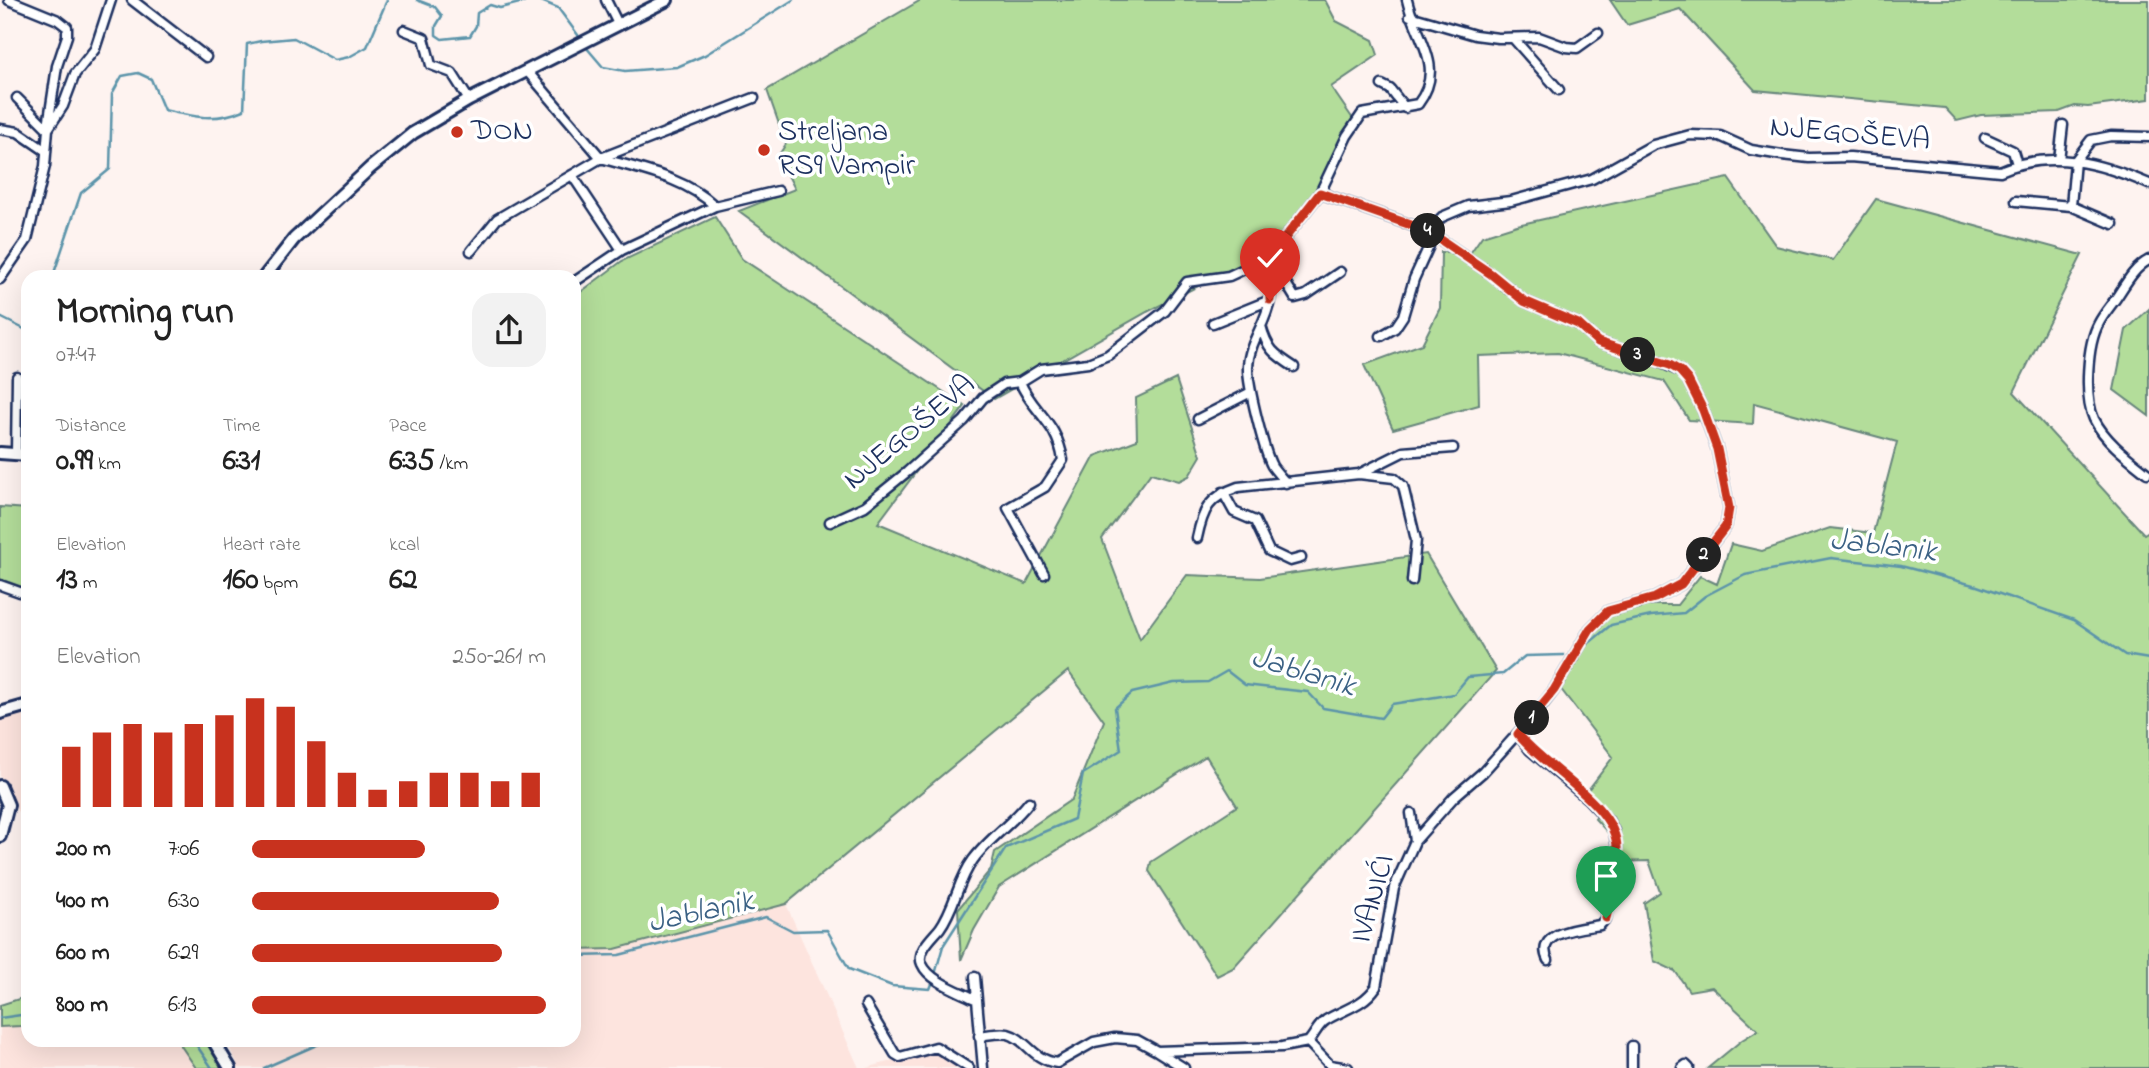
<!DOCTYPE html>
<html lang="en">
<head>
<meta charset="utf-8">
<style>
	body { margin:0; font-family:"Indie Flower",sans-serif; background:#f2f2f2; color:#222; height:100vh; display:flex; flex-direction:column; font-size:26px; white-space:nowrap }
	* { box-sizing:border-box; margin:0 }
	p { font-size:23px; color:#767676 }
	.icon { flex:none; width:38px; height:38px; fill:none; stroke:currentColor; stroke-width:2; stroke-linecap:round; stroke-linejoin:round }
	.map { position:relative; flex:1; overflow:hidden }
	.drawer { position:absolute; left:21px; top:270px; width:560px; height:777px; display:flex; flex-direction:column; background:#fff; border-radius:21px; box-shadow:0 7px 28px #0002 }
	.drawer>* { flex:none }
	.pin { position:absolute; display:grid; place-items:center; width:60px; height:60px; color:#fff; margin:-72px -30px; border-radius:50% 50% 50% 0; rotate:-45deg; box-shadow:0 0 7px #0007 }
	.pin .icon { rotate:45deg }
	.km { position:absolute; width:35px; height:35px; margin:-18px; border-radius:50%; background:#222; color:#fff; font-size:19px; line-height:35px; text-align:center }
	.round { display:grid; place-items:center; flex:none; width:74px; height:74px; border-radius:21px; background:#f2f2f2 }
	.head { display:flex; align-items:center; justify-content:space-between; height:119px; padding:0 35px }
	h1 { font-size:38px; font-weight:700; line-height:52px }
	.stats { display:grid; grid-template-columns:repeat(3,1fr); gap:10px; height:119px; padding:7px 35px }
	.stats div { display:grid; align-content:center }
	.stats b { font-size:30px; font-weight:700 }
	.stats small { font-size:19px; font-weight:400 }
	.stats p { font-size:19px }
	.chart { height:196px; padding:14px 35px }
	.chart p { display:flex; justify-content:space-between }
	.chart svg { width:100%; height:126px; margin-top:7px; stroke:#c8321e; stroke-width:6 }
	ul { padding:0 35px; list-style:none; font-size:23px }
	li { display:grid; grid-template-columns:112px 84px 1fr; align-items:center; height:52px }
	li i { height:18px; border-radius:9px; background:#c8321e }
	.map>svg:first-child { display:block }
</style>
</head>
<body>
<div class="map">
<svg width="2149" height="1068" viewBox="0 0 2149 1068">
	<rect width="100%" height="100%" fill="#fef3f0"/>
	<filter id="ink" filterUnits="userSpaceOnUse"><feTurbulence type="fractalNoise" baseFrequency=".0143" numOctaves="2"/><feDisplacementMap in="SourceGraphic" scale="14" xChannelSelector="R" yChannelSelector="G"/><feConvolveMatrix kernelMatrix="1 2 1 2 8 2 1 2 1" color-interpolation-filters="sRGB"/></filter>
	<g filter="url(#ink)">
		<path fill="#fde4de" d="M23,711H28V819L17,811L0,776V717Z
			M786,904L859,1068H235L237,1062L225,1040H305L309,1047L325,1040H574V950L615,949Z
			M28,1024V1040H177L196,1068H0V1027L21,1026Z
			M935,1049L963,1068H866Z"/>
		<path fill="#b3dd9a" stroke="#67867c" stroke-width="2" d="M921,0H1325L1336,21L1373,40L1378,55L1331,87L1353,119L1318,191L1271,249L1147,312L994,399L739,211L795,189L778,156L786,144L767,90Z
			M1610,0H2149V99L2088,107L2075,106L2059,112L1981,115L1957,121L1945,108L1755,90L1680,9L1627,25Z
			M1728,178L1776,246L1833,260L1876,199L2082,255L2014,392L2144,534L2149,531V1068H1708L1742,1040L1758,1030L1712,987L1689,991L1675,971L1654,961L1644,903L1660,892L1649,861L1613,862L1614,839L1595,819L1602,808L1588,790L1613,757L1560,688L1581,644L1608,611L1646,605H1677L1700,576L1717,584L1731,544L1762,551L1830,528L1873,533L1897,442L1754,403L1753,424L1689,420L1664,381L1558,353L1478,356L1479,405L1393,429L1364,365L1422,344L1440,308L1441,252H1471L1482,236L1517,225Z
			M715,217L742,259L965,406L878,523L1026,584L1095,456L1137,440L1136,398L1176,379L1201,456L1189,476L1179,481L1151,473L1102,539L1140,639L1187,575L1260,578L1426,554L1496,671L1233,968L1217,976L1149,871L1151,862L1237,806L1206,756L999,887L974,930L961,960L958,909L991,869L995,852L1072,799L1104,721L1068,671L786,904L615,949L574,950V297L622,261Z
			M2149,309V416L2114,390L2126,330Z
			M0,507L28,509V589L0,579Z
			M28,996V1024L21,1026L0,1027V1005Z
			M177,1040H208L224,1068H196Z"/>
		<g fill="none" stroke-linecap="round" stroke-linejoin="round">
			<path stroke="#5b94aa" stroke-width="2.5" d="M417,0L435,7L442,16L436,26V35L442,39L470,36L476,26L477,13L490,5L500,8L531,0
				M539,0L558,8L578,35
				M586,47L603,67L625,71L677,67L705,55L793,0
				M53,276L81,193L110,169L112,94L122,76L138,73L151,79L164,110C193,117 216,122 244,110L247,44L261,41L294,38L335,60L349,57L367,47L387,0
				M0,317L28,331
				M1583,648L1611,625L1651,616L1684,613L1705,596L1745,575L1831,558L1901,566L1977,586L2074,620L2125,655L2149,659
				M574,956L619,955L766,917L793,931L827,930L849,969L892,986L930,989L932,984
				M936,971L943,946L1006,848L1074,819L1083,774L1121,750L1115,708L1132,693L1174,683L1208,682L1227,671L1245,685L1308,692L1323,708L1381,718L1392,704L1454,694L1468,677L1503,674L1525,656L1564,655
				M0,1018L28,1014
				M193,1040L212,1068
				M264,1068L328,1040"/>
			<g stroke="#1b2f5e" stroke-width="13">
				<path id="street" d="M9,0L58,20L67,27V36L57,66L48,126
					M132,0L206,57
					M606,0L618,24
					M1410,16L1475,35L1498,38L1539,37L1566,47L1577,48L1598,33
					M404,30L424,38L431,65L452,73L469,100
					M1513,38L1559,90
					M527,71L601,158L754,98
					M1382,85L1390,89L1405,108
					M17,98L48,129
					M0,129L18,132L46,151
					M1985,138L2013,151L2017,164
					M2059,160L2063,125
					M572,175L622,250
					M1320,193L1428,231L1442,217L1468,206L1511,201L1592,179L1653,145L1690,135L1720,136L1751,150L1782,155L1809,158L1850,157L2000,171C2050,149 2101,163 2149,184
					M2016,201L2071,206L2113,224
					M715,206L778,191
					M2071,206L2075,161L2091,140L2111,136L2149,137
					M471,251L497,219L601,158C641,170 684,177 715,206L622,250L574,282
					M1270,257C1270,271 1272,286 1270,300C1266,324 1249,342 1248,366C1247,384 1264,451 1272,466C1276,472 1282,478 1286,483
					M1271,259L1295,298L1306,295L1340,272
					M0,279L27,240L45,166L48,129L63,106L75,74L95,49L111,0
					M1213,323L1270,300
					M1261,326C1267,349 1274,354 1294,367
					M1381,336L1395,328L1403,316L1414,279L1429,246L1428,231
					M1020,382C1033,413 1057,421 1063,460L1045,487L1008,508L1044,574
					M1198,419L1251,392
					M16,454L17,377
					M2147,473C2128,458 2105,441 2094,419C2084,397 2087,344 2099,323C2103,315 2109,308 2114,301C2124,287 2133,268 2149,260
					M1359,474L1403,452L1453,448
					M1223,492L1234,512L1255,521L1269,551L1290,561L1301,558
					M830,522L865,506L907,472L964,421L983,398L1004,384L1020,382L1041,369L1088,363L1108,355L1165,311L1187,282L1229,276L1270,257L1320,193L1347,136L1362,114L1418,104C1447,66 1415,37 1407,0
					M1197,538C1203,509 1209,497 1238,487L1359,474L1394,478L1403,486L1416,540L1412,581
					M0,585L28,595
					M1518,734L1530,750L1588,799L1608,820L1614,831L1617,847L1606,918L1600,925C1584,928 1533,931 1548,960
					M1411,813L1415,841
					M975,977L983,1068
					M975,999C959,991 929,981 922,964C916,951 933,937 940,928C955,907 958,880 973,860C989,838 1013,823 1029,802
					M866,1005L895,1054L900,1057L936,1047L969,1068
					M979,1036C988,1035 999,1032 1008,1034C1027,1039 1031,1059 1057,1063L1094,1042L1115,1038L1137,1040L1157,1051L1282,1047L1308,1042C1315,1035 1317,1026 1326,1020C1344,1009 1363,1006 1376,987L1394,888L1415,841L1454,797L1483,772L1537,712L1554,690L1590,629L1608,611L1655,598L1681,584L1726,526L1729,508L1717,449L1703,410L1688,380L1680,371L1660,362L1598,342L1578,324L1524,301L1491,274L1428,231
					M1308,1042L1330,1065L1348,1068
					M1157,1051L1184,1068
					M1632,1068V1046
					M1682,1068L1686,1065L1689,1068"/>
			</g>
			<g stroke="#1b2f5e" stroke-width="16">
				<path id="secondary" d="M265,276L294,239L370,168L413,133L469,100L667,0
					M0,453L28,455
					M0,713L28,705
					M0,786L8,805L0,836
					M213,1040L230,1068"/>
			</g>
			<use href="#street" stroke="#fff" stroke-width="8"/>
			<use href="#secondary" stroke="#fff" stroke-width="10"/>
		</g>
	</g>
	<g fill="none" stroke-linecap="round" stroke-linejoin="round" filter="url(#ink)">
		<g stroke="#fff" stroke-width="14">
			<path id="route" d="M1270,300V257L1320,193L1428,231L1491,274L1524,301L1578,324L1598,342L1670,365L1680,371L1688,380L1703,410L1717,449L1729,508L1726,526L1681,584L1655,598L1608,611L1590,629L1554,690L1518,734C1543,767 1617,805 1617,848C1617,857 1615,866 1614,875C1612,890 1610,904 1606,918"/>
		</g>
		<use href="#route" stroke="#c8321e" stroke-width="9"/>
	</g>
	<g fill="#c8321e" stroke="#fff" stroke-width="2.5">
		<circle cx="457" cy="132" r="7"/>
		<circle cx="764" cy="150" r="7"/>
	</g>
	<g text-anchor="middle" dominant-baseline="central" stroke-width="7" stroke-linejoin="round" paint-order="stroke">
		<g font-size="30" fill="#1b2f5e" stroke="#fff" text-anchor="start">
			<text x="471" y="132">DON</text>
			<text x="778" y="133">Streljana<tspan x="778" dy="34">RS9 Vampir</tspan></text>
		</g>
		<g font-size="30" fill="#1b2f5e" stroke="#fff">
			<text transform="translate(1850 135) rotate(5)">NJEGOŠEVA</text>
			<text transform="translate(910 433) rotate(-40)">NJEGOŠEVA</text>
			<text transform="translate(1374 899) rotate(-74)">IVANIĆI</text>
		</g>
		<g font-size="32" font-style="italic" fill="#3b6184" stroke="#fff">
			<text transform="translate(1883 547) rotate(7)">Jablanik</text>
			<text transform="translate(1303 673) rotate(17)">Jablanik</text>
			<text transform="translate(701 913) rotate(-12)">Jablanik</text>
		</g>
	</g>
</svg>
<div class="pin" style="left:1606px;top:918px;background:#1e9e55"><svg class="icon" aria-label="arrive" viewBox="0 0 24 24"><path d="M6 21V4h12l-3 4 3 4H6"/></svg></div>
<div class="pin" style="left:1270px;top:300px;background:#d93025"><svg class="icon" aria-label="check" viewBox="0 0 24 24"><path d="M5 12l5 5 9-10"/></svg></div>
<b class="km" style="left:1532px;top:718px">1</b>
<b class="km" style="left:1704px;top:555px">2</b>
<b class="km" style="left:1638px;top:355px">3</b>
<b class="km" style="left:1428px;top:231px">4</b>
<section class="drawer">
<div class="head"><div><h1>Morning run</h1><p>07:47</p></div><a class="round"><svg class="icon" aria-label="share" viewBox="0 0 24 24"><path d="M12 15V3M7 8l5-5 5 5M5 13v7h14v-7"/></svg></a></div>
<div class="stats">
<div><p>Distance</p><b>0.99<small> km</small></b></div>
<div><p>Time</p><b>6:31</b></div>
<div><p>Pace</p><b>6:35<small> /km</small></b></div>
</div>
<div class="stats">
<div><p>Elevation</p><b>13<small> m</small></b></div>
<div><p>Heart rate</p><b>160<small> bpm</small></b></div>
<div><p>kcal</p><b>62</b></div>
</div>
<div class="chart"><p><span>Elevation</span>250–261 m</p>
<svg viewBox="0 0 160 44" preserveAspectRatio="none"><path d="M5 44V23M15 44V18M25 44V15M35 44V18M45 44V15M55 44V12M65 44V6M75 44V9M85 44V21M95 44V32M105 44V38M115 44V35M125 44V32M135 44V32M145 44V35M155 44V32"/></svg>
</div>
<ul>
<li><b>200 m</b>7:06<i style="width:59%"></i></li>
<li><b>400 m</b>6:30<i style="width:84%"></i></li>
<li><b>600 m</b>6:29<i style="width:85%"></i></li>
<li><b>800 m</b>6:13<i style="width:100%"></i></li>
</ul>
</section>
</div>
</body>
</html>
